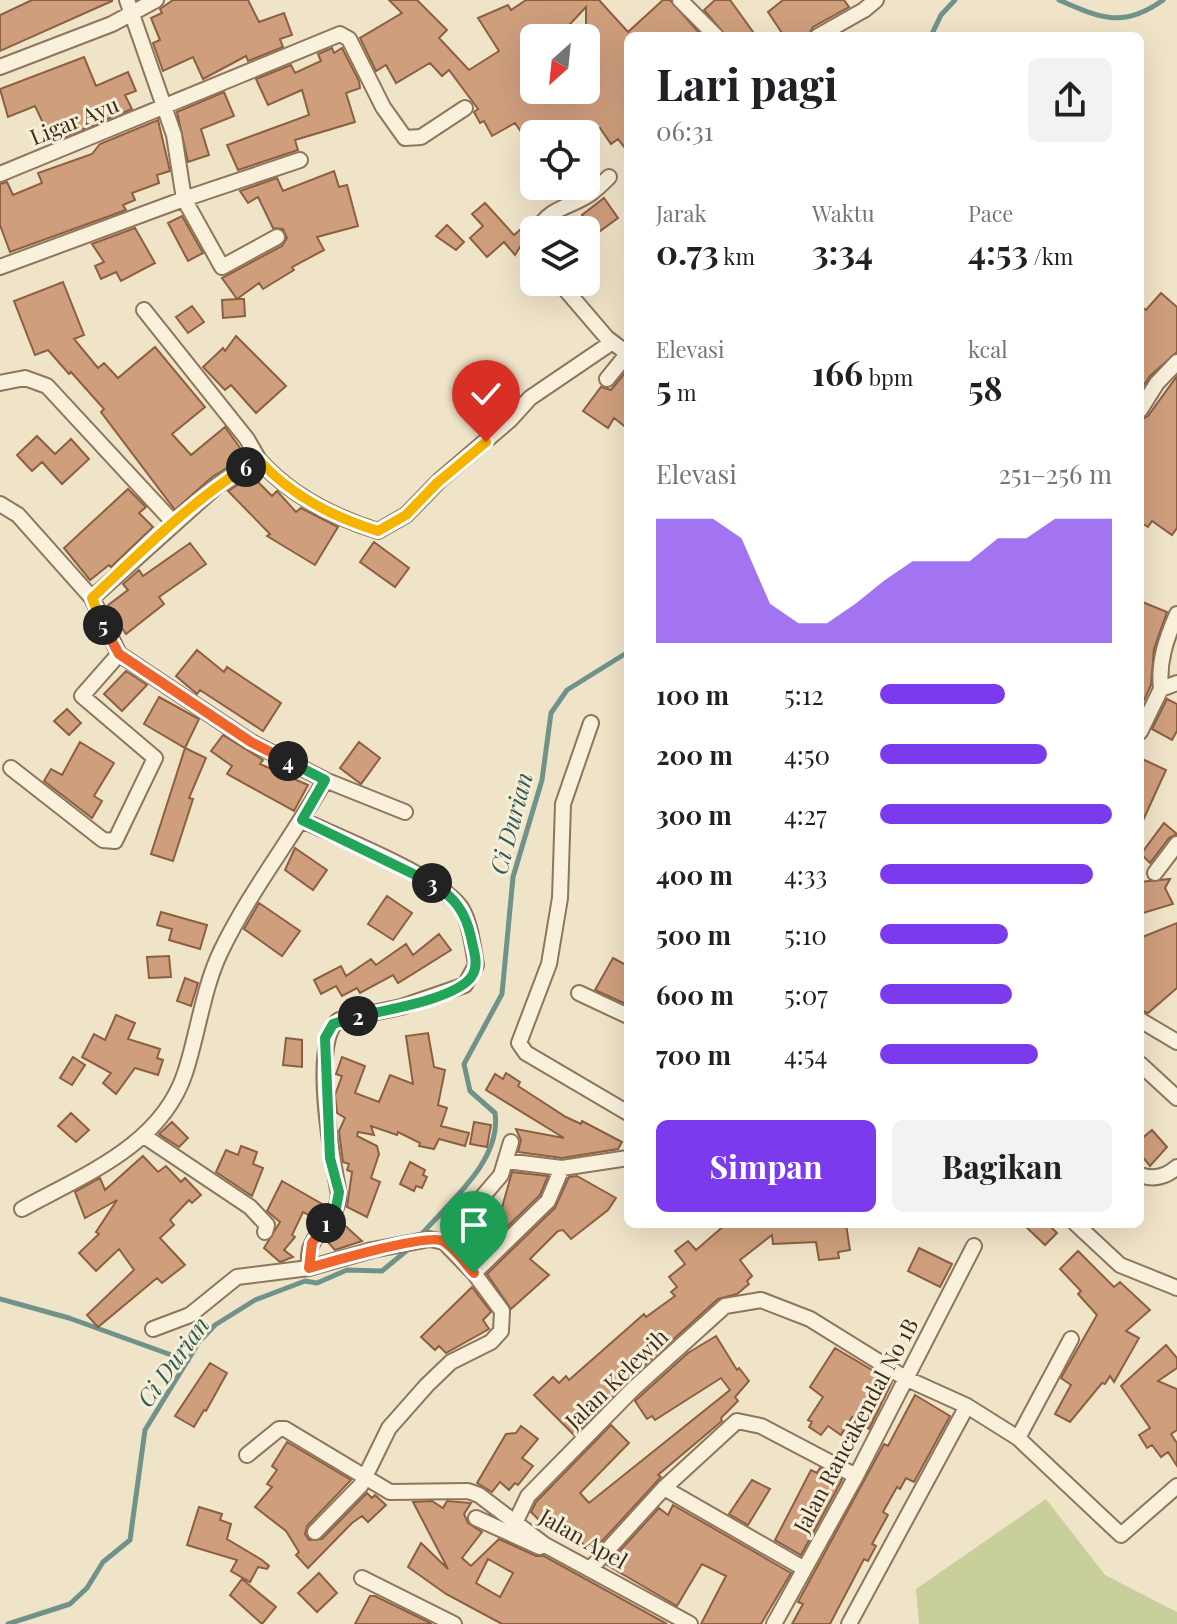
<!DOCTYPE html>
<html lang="id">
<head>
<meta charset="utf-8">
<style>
	body { margin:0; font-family:"Playfair Display",serif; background:#f2f2f2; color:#202124; height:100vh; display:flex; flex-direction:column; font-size:30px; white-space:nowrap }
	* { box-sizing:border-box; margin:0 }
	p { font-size:26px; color:#757577 }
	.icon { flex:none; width:44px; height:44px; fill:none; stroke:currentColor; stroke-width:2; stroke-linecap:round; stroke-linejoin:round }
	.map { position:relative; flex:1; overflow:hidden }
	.drawer { position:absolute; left:624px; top:32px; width:520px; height:1196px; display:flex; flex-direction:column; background:#fff; border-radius:12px; box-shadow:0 8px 32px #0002 }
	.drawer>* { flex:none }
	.needle { width:52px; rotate:207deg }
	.controls { position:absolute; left:520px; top:24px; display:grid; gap:16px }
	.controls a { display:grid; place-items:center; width:80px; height:80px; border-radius:12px; background:#fff; box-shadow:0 8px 32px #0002; font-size:40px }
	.pin { position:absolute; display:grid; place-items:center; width:68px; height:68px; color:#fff; margin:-82px -34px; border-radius:50% 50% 50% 0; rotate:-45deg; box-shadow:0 0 8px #0007 }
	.pin .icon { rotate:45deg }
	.km { position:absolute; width:40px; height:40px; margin:-20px; border-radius:50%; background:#222; color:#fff; font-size:22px; line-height:40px; text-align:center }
	.round { display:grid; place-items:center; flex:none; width:84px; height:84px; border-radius:12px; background:#f2f2f2 }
	.summary { display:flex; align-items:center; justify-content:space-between; height:136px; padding:0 32px }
	h1 { font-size:44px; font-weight:700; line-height:60px }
	.stats { display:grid; grid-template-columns:repeat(3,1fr); gap:12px; height:136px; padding:8px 32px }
	.stats div { display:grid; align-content:center }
	.stats b { font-size:34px; font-weight:700 }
	.stats small { font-size:22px; font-weight:400 }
	.stats p { font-size:22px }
	.chart { height:224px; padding:16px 32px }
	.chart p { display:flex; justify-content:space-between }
	.chart svg { width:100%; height:144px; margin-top:8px; fill:#7c3aed; opacity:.7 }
	.action { display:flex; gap:16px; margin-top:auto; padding:16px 32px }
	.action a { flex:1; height:92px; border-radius:12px; background:#7c3aed; color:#fff; font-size:32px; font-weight:700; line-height:92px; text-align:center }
	.action a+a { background:#f2f2f2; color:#202124 }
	ul { padding:0 32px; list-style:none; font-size:26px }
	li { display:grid; grid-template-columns:128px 96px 1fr; align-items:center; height:60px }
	li i { height:20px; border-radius:10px; background:#7c3aed }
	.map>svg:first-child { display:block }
</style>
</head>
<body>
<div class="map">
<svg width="1177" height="1624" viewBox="0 0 1177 1624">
	<rect width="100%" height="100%" fill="#f0e4c8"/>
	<path fill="#c9cf9b" d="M1046,1499L1105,1575L1177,1612V1624H919L916,1589Z"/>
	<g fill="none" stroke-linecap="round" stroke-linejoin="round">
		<path stroke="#6f938a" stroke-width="5" d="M1059,0C1100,18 1123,29 1163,0
			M931,36L941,15L955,0
			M420,1236C448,1203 502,1161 495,1113L470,1091L464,1064L502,994L513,877L542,780L551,713L567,690L628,652
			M0,1299L69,1318L188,1361
			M8,1624L70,1604L87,1588L103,1562L130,1540L145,1430L199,1342L215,1325L255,1300L305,1281L317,1283L347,1270L382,1271L411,1247"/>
	</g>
	<path fill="#cf9f7d" stroke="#8d5f41" stroke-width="2" fill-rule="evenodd" d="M32,0H112V1L0,51V15Z
		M173,0H248L259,22L284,13L292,35L280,39L283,47L248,61L246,56L203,79L193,57L163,71L153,43L160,40L151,18L162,13L160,9Z
		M389,0H417L447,30L439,38L469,70L499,51L478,18L508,5L511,10L526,0H599L628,32L663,0H670L702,36H628V152L618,139L611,144L600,128L590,136L578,122L561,134H534V151L515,123L492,136L484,121L480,123L474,112L478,109L449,70L442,76L430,63L396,83L386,65L376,71L360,38L402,13ZM586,7V90H534V38H557Z
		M715,0H730L756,36H726L704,10Z
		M783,0H844L849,7L813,27L808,36H784L768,12Z
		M332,48L334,53L342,48L359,81L360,88L346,93L355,122L295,140L298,150L238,170L227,145L309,115L302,90L268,105L256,79L291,65L295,73L321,61L318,54Z
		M84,57L96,86L128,72L136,91L125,95L132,109L52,142L35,106L8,117L0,89Z
		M224,92L234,116L201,129L209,155L188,162L177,112Z
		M158,120L170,171L157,175L159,183L132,193L135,200L123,205L126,210L10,252L0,225V184L7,182L13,195L42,183L38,173L92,154L100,144Z
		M334,171L339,187L347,185L358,226L317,237L324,250L292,267L294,270L263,289L259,283L237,299H244L245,316L223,318L222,300L237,299L222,278L282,246L287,238L283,229L273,228L258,197L248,203L240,191L277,178L283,191Z
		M604,198L618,218L596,234L582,215Z
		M485,203L514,235L522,228L528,234L515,255L504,242L487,257L470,238L483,226L472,214Z
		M182,216L203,253L188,261L168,223Z
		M447,225L464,242L456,250L436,236Z
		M135,228L155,263L121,281L116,272L101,279L95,266L104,262L92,244Z
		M63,282L84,335L74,339L98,368L104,363L118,378L155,347L205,407L172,434L191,455L225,427L243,452L235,458L238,461L212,477L175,510L101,412L104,409L71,372L69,374L48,350L35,355L14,301Z
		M1161,293L1177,307V352L1150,376L1140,391V306L1146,310Z
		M192,306L204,322L188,333L176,317Z
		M236,336L286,386L256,413L231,385L225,390L203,367L223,348L225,351Z
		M628,369V429L614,418L608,428L583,411L601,387L611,390Z
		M1177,376V528L1172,535L1152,521L1148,527L1140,522V420L1148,416Z
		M37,436L55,454L71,439L89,459L62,484L42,462L32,471L17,455Z
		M252,476L272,496L277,491L296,512L301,508L338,527L315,565L267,536L270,534L228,491Z
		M128,489L146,507L139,513L153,527L111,567L109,565L90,580L64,548Z
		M374,542L409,568L395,587L360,562Z
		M190,543L206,564L159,597L164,604L126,634L107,606L128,590L123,584L139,570L143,576Z
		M1140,601L1167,612L1154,649L1151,685L1140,709Z
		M197,650L224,672L227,667L281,703L263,731L200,690L197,694L176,676Z
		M126,671L147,685L122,711L104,694Z
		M159,697L199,719L185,748L144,724Z
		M1167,699L1177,704V731L1172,740L1152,729Z
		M67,709L81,723L69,735L54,721Z
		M223,735L263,760L260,764L308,785L294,811L227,774L232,766L211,751Z
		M80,742L114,763L94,796L102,801L92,818L44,781L51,769L62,775Z
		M359,742L380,758L361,784L340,768Z
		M185,748L206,758L189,798L193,799L173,861L151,854Z
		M1140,758L1166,770L1140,827Z
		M1164,823L1177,834L1169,838L1150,863L1141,854Z
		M295,848L327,870L313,890L285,870Z
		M1170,879L1165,888L1173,904L1140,914V882Z
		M387,896L412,913L393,940L368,924Z
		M259,903L300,931L282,956L244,929Z
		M161,912L207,925L200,949L169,940L172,929L157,925Z
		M1177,923V988L1148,1013L1140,1010V938Z
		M439,934L451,950L398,983L393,975L360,993L357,988L342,996L336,986L321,994L314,980L341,966L346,976L371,959L376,965L406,944L413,955Z
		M169,956L171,977L149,978L147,957Z
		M613,958L628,966V1005L595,990Z
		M185,978L198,983L191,1006L177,1001Z
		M116,1015L135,1023L128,1039L160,1049L157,1058L163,1060L158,1075L135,1068L116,1094L103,1083L111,1073L82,1057L94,1034L105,1040Z
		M428,1033L434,1067L445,1070L438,1105L447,1108L441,1126L469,1133L465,1146L439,1139L434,1149L419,1146L420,1143L398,1132L397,1135L371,1126L374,1135L358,1132L357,1136L377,1146L379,1154L371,1178L380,1182L367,1217L347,1207L352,1172L347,1170L349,1164L343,1162L339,1131L345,1118L337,1113L335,1095L342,1076L336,1074L342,1057L365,1066L355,1093L379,1102L390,1075L413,1084L406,1036Z
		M286,1038L302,1040V1067L283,1065Z
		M73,1057L85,1065L72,1085L60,1078Z
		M506,1073L520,1082L518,1086L566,1117L581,1124L582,1121L622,1142L618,1149L562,1158L518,1152L521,1140L516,1129L564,1138L486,1090L495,1074L503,1079Z
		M71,1113L89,1130L76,1142L58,1126Z
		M172,1122L188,1138L179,1147L159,1134Z
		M474,1122L491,1125L487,1147L470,1144Z
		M1152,1130L1167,1147L1150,1166L1140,1154V1140Z
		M241,1146L257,1152L253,1164L263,1168L252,1196L216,1172L226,1150L238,1155Z
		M143,1156L158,1172L166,1166L181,1182L185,1178L201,1195L192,1203L189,1200L170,1220L174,1225L160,1238L185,1265L162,1283L157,1278L98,1327L87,1315L134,1270L119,1249L96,1271L79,1253L99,1234L96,1232L117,1200L85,1218L75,1192L100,1178L105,1190Z
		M410,1162L425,1170L423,1175L427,1177L422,1188L416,1186L414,1191L400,1184Z
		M512,1172L548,1176L540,1195L479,1254L471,1247L466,1251L458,1242L487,1206L501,1211Z
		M577,1176L616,1198L608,1210L571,1239L563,1230L558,1231L530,1259L549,1275L511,1309L487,1274L555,1208L569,1177Z
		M282,1181L322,1204L315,1218L303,1212L292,1235L295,1237L284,1250L293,1257L280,1262L264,1248L280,1222L267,1211Z
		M341,1222L362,1241L335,1250L326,1240Z
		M726,1224H846L850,1250L838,1252L839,1258L819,1260L816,1242L773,1244L772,1235L740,1260L752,1276L747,1281L749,1284L737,1294L718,1299L626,1382L574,1435L534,1395L553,1377L559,1383L566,1376L569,1380L644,1314L646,1317L675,1296L671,1292L677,1287L669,1277L685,1264L675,1251L688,1241L696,1250Z
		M1023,1224H1048L1057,1233L1045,1245Z
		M919,1248L952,1264L940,1287L908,1271Z
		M1078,1251L1114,1287L1120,1282L1150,1310L1126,1331L1139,1338L1114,1382L1110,1376L1105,1384L1102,1383L1070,1422L1055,1414L1071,1385L1061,1378L1097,1315L1078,1294L1081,1291L1060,1269Z
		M472,1287L491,1312L483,1320L489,1329L446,1353L439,1346L435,1350L421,1337Z
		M716,1336L737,1370L739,1368L749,1381L735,1397L738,1401L721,1418L722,1421L658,1475L661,1477L592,1552L554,1518L545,1526L531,1512L536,1502L611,1425L629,1443L580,1493L589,1503L730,1390L721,1378L655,1420L652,1416L647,1419L635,1401L688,1353Z
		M1166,1345L1177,1358V1368L1158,1381L1177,1389V1430L1171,1434L1177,1443V1466L1168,1452L1161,1457L1152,1445L1147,1448L1139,1435L1150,1428L1121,1386Z
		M835,1348L892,1382L869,1429L852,1417L841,1435L828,1426L821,1435L809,1427L812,1422L808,1420L823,1397L810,1387Z
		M210,1363L227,1373L206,1411L204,1410L194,1427L175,1416Z
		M915,1395L950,1416L914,1482L906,1478L900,1489L897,1487L883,1512L888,1515L872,1544L876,1546L868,1561L864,1559L830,1624H792L803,1604L798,1602L884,1444L888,1446Z
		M521,1426L538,1439L522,1458L533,1466L518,1485L515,1483L509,1490L500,1482L492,1492L477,1483L506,1434L516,1433Z
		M287,1442L351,1480L307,1526L305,1534L309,1540L322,1539L367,1493L372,1498L375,1495L386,1505L368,1522L362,1516L352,1523L308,1568L296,1555L299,1552L286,1531L255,1507L272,1487L267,1484L277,1470L272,1466Z
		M820,1468L842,1480L801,1555L775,1540L811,1470L817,1473Z
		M752,1480L770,1489L748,1525L729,1514Z
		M432,1501L443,1508L447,1501L471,1503L464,1514L468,1523L482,1532L462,1558L471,1566L499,1539L536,1556H544L667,1624H502L446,1594L408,1567L421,1543L448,1569L413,1502ZM488,1559L513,1573L500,1597L476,1583Z
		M673,1505L791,1573L761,1624H701L726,1576L702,1564L677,1606L607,1565L659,1508L668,1515Z
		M199,1507L222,1514L220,1520L231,1524L227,1539L262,1560L269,1566L267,1569L258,1567L250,1582L231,1571L237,1560L187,1545Z
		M319,1573L337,1593L317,1612L298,1593Z
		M242,1579L276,1607L262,1624L230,1595Z
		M370,1596H375L432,1624H355Z"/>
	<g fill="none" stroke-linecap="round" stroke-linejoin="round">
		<g stroke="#8d765c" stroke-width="18">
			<path id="street" d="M680,0L716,36
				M818,36L864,10L876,0
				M0,67L112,24L156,0
				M0,174L340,34L349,39L383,107L405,138L421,137L465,108
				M538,230C548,208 571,207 590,194C597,189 603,183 609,177
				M277,237L222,267L184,199L300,160
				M534,242L530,253L534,259
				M0,267L184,199L174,135L127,0
				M559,282L607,338L628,354
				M607,379L628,353
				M0,383L25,378L47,386L173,522
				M1140,410L1157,383L1177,362
				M259,460C291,496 333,517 378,531L406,515L440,480L510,420L530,398L611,343
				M0,504L18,515L92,598L119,654L251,742L325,780L405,812
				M92,598L218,485L259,460L247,439L144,310
				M1177,614C1166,639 1158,662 1161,689L1177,683
				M591,723L563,804L560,898L549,964L519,1043L526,1053L628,1113
				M1140,732L1161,689
				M11,768L103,840L115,841L155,758L82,696L119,654
				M302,820C338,837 447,879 463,911C471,927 473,948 476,965L465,985L401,1007L339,1020C310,1039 332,1157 338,1189C343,1211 320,1226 312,1244C308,1251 309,1260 309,1268
				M1155,873L1177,844
				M579,993L628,1016
				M1140,1020L1177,1042
				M1140,1064L1177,1098
				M144,1136L250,1207L267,1225L265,1232
				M506,1161L562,1168L628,1158
				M1140,1175C1154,1180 1166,1177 1177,1167
				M22,1209C83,1175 161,1146 185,1073C198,1034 203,988 221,951C250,891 292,838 325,780
				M1076,1224L1120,1265L1177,1288
				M444,1242L501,1175L511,1142
				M474,1273L548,1201L562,1168
				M153,1329L190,1315L237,1277L309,1268L372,1250L430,1239L444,1242L474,1273L502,1311L501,1331L491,1342L451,1362L427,1385L389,1428L361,1485L315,1532
				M1018,1438L1071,1339
				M247,1455L279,1429H285L390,1492L468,1491L479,1495L545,1545L690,1624
				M664,1488L803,1568
				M476,1518L540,1547
				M515,1523L528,1496L633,1389L725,1306L761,1300L810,1319L905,1378L967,1406L1018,1438L1121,1535L1177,1486
				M591,1568L664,1488L737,1421L761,1426L856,1476
				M362,1578L454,1624
				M774,1624L856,1476L974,1246
				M849,1624L967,1406"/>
		</g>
		<use href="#street" stroke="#faf1dc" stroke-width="14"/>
	</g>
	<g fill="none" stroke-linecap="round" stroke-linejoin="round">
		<g stroke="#fff" stroke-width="16">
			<path id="split-1" d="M326,1223L312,1243L309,1268C330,1262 428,1233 443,1241C455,1248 465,1263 474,1273"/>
		</g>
		<g stroke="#fff" stroke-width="16">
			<path id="split-2" d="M326,1223L336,1208L339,1192L330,1158L325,1038L333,1024L358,1016"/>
		</g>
		<g stroke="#fff" stroke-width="16">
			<path id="split-3" d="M358,1016C383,1011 462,998 473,974C479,963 473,949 471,937C465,911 455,898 432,883"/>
		</g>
		<g stroke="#fff" stroke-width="16">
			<path id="split-4" d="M288,761L325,780L302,820L432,883"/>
		</g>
		<g stroke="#fff" stroke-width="16">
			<path id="split-5" d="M103,625L119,654L251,742L288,761"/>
		</g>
		<g stroke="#fff" stroke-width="16">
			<path id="split-6" d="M103,625L92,598C141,552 189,503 246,467"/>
		</g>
		<g stroke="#fff" stroke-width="16">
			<path id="split-7" d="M246,467L259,460C291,496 333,517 378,531L406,515L437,483"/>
		</g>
		<g stroke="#fff" stroke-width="16">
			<path id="split-8" d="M437,483L486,442"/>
		</g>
		<use href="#split-1" stroke="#f0652b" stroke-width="10"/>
		<use href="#split-2" stroke="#22a559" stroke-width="10"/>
		<use href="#split-3" stroke="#22a559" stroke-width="10"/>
		<use href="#split-4" stroke="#22a559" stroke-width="10"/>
		<use href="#split-5" stroke="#f0652b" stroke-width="10"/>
		<use href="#split-6" stroke="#f5b400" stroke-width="10"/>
		<use href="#split-7" stroke="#f5b400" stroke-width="10"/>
		<use href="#split-8" stroke="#f5b400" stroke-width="10"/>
	</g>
	<g text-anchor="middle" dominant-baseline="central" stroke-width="6" stroke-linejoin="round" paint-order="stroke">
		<g font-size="22" fill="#3d2e20" stroke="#f7eed8">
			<text transform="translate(74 120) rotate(-22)">Ligar Ayu</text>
			<text transform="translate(616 1378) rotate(-44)">Jalan Kelewih</text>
			<text transform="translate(855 1425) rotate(-62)">Jalan Rancakendal No 1B</text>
			<text transform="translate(584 1538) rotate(30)">Jalan Apel</text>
		</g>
		<g font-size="24" font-style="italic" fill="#2f5d5a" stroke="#f7eed8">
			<text transform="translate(510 823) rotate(-75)">Ci Durian</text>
			<text transform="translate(172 1361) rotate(-54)">Ci Durian</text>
		</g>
	</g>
</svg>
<div class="controls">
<a><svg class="needle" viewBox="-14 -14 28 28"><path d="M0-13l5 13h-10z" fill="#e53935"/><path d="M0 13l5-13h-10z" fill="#757577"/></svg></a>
<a><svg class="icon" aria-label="locate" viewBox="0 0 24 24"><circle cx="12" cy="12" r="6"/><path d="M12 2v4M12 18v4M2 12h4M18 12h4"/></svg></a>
<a><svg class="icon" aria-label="layers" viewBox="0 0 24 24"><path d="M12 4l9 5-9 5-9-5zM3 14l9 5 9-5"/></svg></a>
</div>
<div class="pin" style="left:474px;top:1273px;background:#1e9e55"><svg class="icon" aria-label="arrive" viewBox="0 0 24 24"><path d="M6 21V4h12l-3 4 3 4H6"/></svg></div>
<div class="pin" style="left:486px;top:442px;background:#d93025"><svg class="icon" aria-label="check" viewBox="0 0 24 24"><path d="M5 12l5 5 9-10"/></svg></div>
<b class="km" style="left:326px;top:1223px">1</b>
<b class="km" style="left:358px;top:1016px">2</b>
<b class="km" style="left:432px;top:883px">3</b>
<b class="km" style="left:288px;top:761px">4</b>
<b class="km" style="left:103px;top:625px">5</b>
<b class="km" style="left:246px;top:467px">6</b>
<section class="drawer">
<div class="summary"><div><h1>Lari pagi</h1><p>06:31</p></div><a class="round"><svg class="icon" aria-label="share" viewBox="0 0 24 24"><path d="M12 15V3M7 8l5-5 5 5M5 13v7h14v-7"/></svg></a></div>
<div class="stats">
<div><p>Jarak</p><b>0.73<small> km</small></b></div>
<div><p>Waktu</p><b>3:34</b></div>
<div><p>Pace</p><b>4:53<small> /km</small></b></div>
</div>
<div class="stats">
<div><p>Elevasi</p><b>5<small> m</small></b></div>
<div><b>166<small> bpm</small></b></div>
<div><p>kcal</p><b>58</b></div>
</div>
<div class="chart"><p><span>Elevasi</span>251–256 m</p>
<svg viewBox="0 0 160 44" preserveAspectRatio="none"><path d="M0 44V6L10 6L20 6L30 12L40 32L50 38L60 38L70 32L80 25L90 19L100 19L110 19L120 12L130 12L140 6L150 6L160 6V44z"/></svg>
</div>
<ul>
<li><b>100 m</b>5:12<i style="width:54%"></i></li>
<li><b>200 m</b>4:50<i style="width:72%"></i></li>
<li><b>300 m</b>4:27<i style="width:100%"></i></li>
<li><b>400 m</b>4:33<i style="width:92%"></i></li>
<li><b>500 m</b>5:10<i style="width:55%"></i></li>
<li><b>600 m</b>5:07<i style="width:57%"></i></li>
<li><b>700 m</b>4:54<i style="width:68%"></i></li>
</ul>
<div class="action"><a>Simpan</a><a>Bagikan</a></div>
</section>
</div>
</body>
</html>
